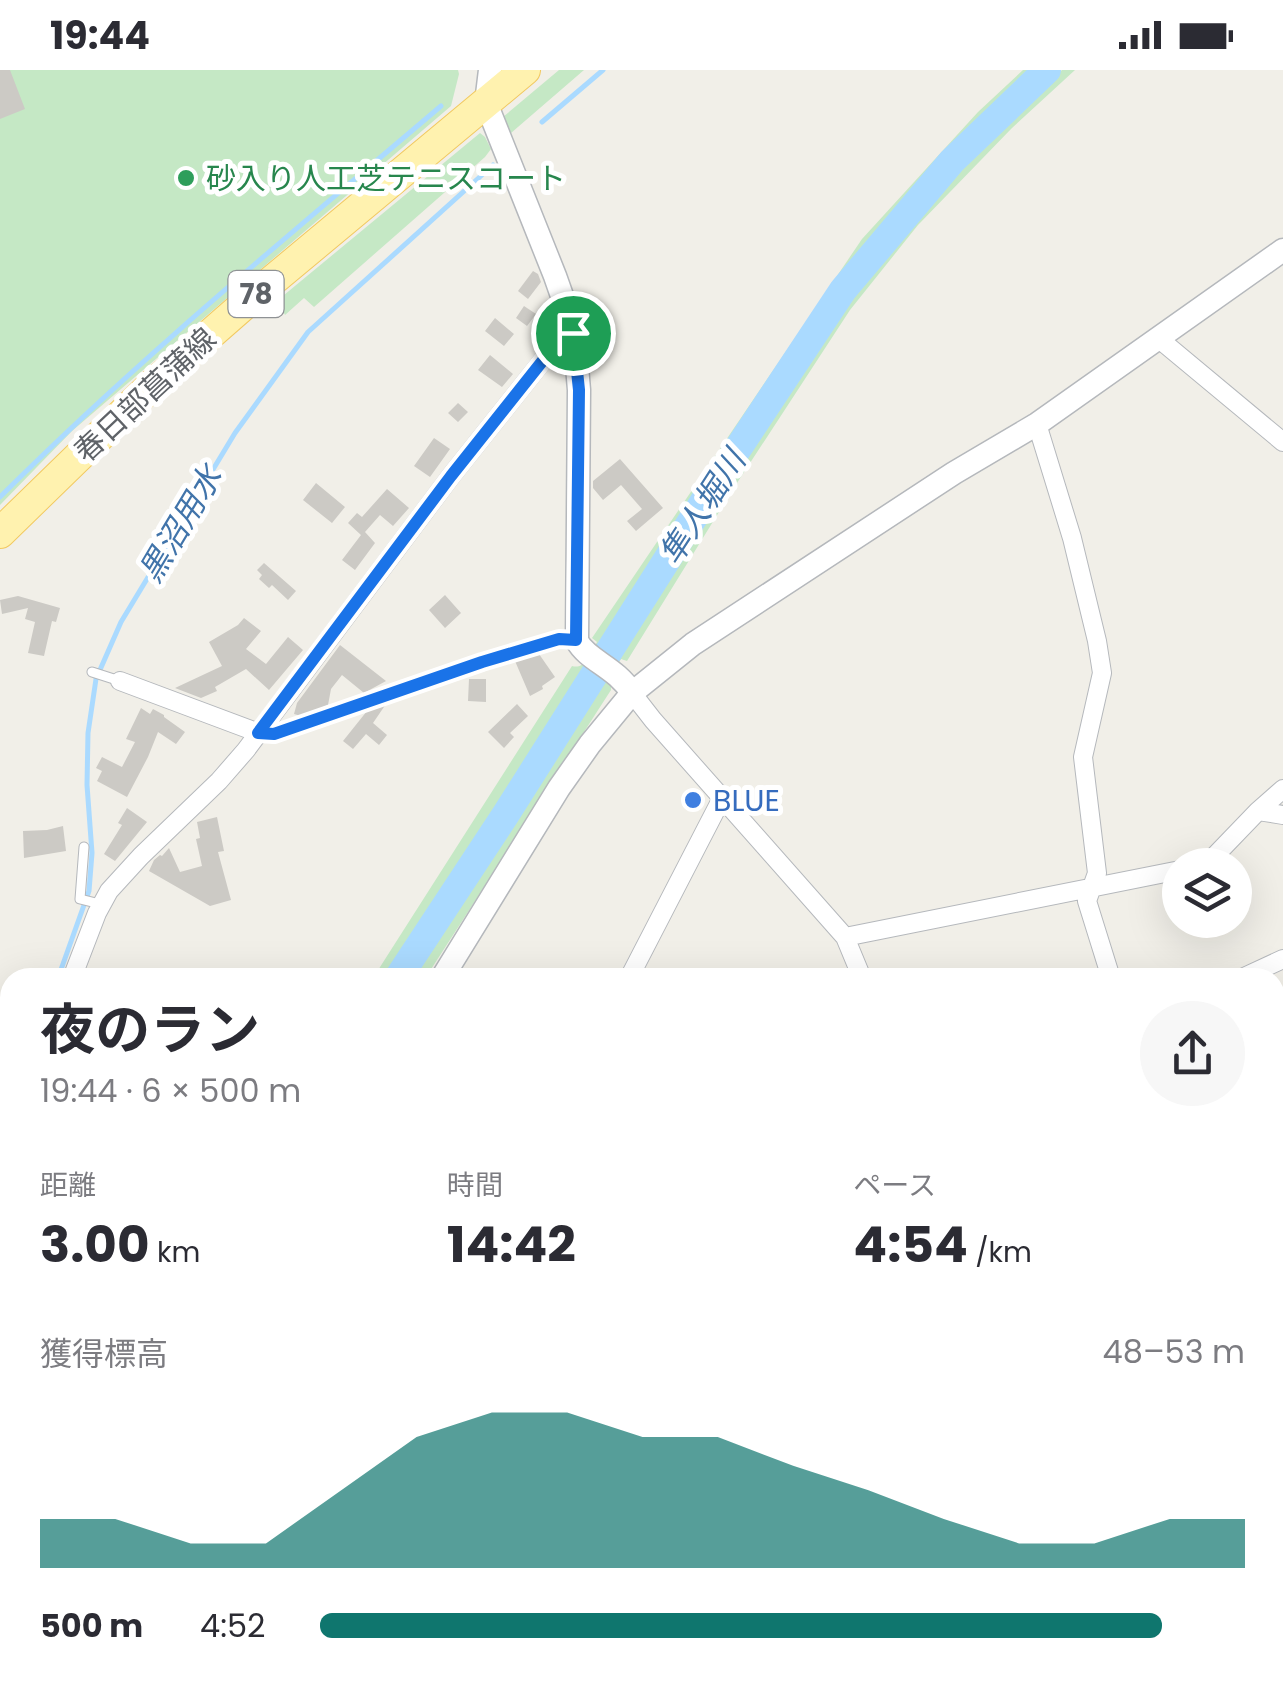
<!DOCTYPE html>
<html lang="ja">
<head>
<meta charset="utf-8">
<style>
	body { margin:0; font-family:Poppins,"Noto Sans JP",sans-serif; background:#f7f7f7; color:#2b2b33; height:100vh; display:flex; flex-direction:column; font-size:38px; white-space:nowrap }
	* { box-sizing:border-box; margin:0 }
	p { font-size:32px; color:#7c7c81 }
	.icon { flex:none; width:55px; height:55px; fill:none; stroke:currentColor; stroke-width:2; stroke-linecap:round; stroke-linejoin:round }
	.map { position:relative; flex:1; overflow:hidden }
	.side { position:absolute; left:0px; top:898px; width:1285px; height:718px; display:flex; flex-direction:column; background:#fff; border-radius:30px 30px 0 0; box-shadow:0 10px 40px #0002 }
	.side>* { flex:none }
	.controls { position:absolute; left:1162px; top:778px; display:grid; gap:20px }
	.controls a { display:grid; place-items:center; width:90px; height:90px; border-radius:50%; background:#fff; box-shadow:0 10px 40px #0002; font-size:50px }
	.pin { position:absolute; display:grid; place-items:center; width:85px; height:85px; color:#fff; margin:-42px; border:5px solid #fff; border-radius:50%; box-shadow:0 2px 10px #0007 }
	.round { display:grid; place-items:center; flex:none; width:105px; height:105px; border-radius:52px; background:#f7f7f7 }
	.overview { display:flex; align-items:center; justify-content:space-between; height:170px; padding:0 40px }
	h1 { font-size:55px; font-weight:700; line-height:75px }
	.metrics { display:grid; grid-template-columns:repeat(3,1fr); gap:15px; height:170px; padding:10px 40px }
	.metrics div { display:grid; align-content:center }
	.metrics b { font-size:50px; font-weight:700 }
	.metrics small { font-size:28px; font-weight:400 }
	.metrics p { font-size:28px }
	.chart { height:280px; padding:20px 40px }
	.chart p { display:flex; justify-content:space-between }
	.chart svg { width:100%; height:180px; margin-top:10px; fill:#0f766e; opacity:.7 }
	ul { padding:0 40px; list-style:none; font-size:32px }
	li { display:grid; grid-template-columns:160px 120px 1fr; align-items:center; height:75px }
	li i { height:25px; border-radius:12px; background:#0f766e }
	.status { display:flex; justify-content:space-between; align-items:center; height:70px; padding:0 50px; background:#fff; direction:ltr }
	.status svg { height:28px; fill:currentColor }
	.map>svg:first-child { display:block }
</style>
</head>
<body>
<div class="status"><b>19:44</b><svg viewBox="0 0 49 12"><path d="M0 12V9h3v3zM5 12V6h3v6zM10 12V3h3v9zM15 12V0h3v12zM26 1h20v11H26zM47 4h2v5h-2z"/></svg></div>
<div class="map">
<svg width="1283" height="1614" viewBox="0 0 1283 1614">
	<rect width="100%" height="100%" fill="#f1efe8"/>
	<path fill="#c5e8c5" d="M0,0H458L459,4L451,36L72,361L0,435Z
		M559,0H584L511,63L503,47Z
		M1023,0H1036L946,85L859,183L733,371L588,600L483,758L388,907L373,908L572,596C586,600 591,582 597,572L592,568L862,169L978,42Z
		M1062,0H1075L1012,58L918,155L850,240L735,416L627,591L621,589L607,612L611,614V620L426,907L411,908L800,299L882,185L996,61Z
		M480,63L485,67L491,79L485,87L314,237L304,228L285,245L278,230Z
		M10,1051V1105L0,1099V1063Z"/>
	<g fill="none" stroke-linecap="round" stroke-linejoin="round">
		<path stroke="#aadaff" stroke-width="5" d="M542,52L603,0
			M0,427C139,288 292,163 441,36
			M58,908L89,821L92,783L87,715L88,663L96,609L121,552L235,363L308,262L493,95
			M0,1028L10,1011"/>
		<path stroke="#aadaff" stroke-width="28" d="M398,908L506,744L725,398L843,220L952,91L1047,0
			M0,1526L10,1510"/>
	</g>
	<path fill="#cccac5" d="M0,0H10L25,39L0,49Z
		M533,201L538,204L541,212L528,229L518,221Z
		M524,236L536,244L527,256L516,248Z
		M495,248L514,264L504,276L485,261Z
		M490,285L513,304L502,317L478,300Z
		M458,333L468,342L458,352L448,343Z
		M434,368L450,379L430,407L414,396Z
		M620,389L663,438L636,461L627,451L642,439L621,415L603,430L593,418V411Z
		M316,413L345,437L332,453L303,430Z
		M387,419L409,438L393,456L380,445L365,462L375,473L355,500L342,490L361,465L348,453L357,443L362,447Z
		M264,493L296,521L288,530L272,515L269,518L259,509L262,505L257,500Z
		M445,525L461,543L445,558L429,540Z
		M18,526L60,538L56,552L52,551L44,586L28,583L35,552L25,549L28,538L2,544L0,530Z
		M244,548L261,561L246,579L266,594L288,567L303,580L269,620L246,599L215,617L217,621L201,628L175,618L222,596L209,572L238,555Z
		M340,575L386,611L364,623L342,605L331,619L328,635L301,646L294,644L297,633Z
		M539,584L555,607L542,616L543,619L530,626L515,591Z
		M469,609H486V632L468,631Z
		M386,634L373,653L387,665L379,675L366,664L353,679L343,671L367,641Z
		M517,634L528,646L510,663L514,667L504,678L488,662Z
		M141,638L150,644L153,639L164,645V647L185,662L176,674L158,662L148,687L127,727L97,711L102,701L96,698L102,687L122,697L135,672L126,669Z
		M127,738L147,752L115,791L104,784L122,755L118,753Z
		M217,747L224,781L218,782L231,830L210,836L149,801L154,790L160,785L162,786L169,778L180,802L202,796L196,769L200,768L197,752Z
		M63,756L66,781L24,788L23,761L47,760Z"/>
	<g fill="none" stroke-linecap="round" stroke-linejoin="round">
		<g stroke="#b5b8bc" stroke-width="11">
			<path id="service" d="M92,602L120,611
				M260,663L274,664L482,593L559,569L574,570
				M84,777L80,829L100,834"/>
		</g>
		<g stroke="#b5b8bc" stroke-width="20">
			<path id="minor" d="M1158,268L1283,372
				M1037,354L1072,468L1097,571L1102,603L1083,687L1097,803L1087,831L1111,908
				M120,611L259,663
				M632,623L653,650L845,867L862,908
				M1258,741L1283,745
				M1206,795L1258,741L1283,719
				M845,867L1180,800
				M72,908L97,843L109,821L141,786L219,711L246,680L451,406L560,269L573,263
				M629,908L722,728
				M1242,908L1283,889
				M0,1048L10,1034
				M1275,1113L1283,1122
				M1275,1554L1283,1565
				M357,1605L367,1614
				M775,1605L785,1614
				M518,1614L524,1605
				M798,1614L806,1605
				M1131,1614L1146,1605"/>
		</g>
		<g stroke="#b5b8bc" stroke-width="25">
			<path id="tertiary" d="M490,0L486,33L555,206L568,243L575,273L579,320L577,571C588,591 616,597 632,623
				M442,908L559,718L590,674L632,623L693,574L954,403L1037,354L1283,180
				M0,1589L10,1573"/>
		</g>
		<g stroke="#f2c960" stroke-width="32">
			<path id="primary" d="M0,463L150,317L255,225L525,0"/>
		</g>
		<use href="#service" stroke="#fff" stroke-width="9"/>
		<use href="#minor" stroke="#fff" stroke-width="18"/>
		<use href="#tertiary" stroke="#fff" stroke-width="22"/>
		<use href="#primary" stroke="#fff2af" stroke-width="30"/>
	</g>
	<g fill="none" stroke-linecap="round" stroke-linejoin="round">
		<g stroke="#fff" stroke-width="20">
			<path id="route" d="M573,263L579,320L576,570L559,569L482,592L274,664L258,663L451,406L560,269Z"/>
		</g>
		<use href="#route" stroke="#1a73e8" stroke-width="12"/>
	</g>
	<circle fill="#2e9e5b" stroke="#fff" stroke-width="4" cx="186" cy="108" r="10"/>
	<circle fill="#3f7fe0" stroke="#fff" stroke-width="4" cx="693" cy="730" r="10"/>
	<g text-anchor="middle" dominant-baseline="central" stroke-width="10" stroke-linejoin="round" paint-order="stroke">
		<rect fill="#fff" stroke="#8f9295" stroke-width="2.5" x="228.5" y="201" width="55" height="46" rx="8"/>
		<g font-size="28" font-weight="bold" fill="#5f6368">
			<text x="256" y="224">78</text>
		</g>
		<g font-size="30" fill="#27864d" stroke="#fff" text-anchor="start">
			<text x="206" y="108">砂入り人工芝テニスコート</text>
		</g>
		<g font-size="30" fill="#5f6368" stroke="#fff">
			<text transform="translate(145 325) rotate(-43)">春日部菖蒲線</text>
		</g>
		<g font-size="30" fill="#366cbe" stroke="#fff" text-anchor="start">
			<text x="713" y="730">BLUE</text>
		</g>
		<g font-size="32" font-style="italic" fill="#4174aa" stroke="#fff">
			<text transform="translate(702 437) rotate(-57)">隼人堀川</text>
			<text transform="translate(180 454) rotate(-59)">黒沼用水</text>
		</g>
	</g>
</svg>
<div class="controls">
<a><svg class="icon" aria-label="layers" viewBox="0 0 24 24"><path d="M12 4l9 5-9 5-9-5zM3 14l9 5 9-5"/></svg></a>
</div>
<div class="pin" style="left:573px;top:263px;background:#1e9e55"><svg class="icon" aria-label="arrive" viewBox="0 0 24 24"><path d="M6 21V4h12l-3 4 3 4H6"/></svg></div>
<section class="side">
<div class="overview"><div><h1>夜のラン</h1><p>19:44 · 6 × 500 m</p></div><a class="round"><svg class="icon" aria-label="share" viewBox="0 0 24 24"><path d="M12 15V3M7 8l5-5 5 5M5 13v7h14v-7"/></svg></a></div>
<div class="metrics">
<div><p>距離</p><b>3.00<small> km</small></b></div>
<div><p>時間</p><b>14:42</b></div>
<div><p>ペース</p><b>4:54<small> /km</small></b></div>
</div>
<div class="chart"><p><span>獲得標高</span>48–53 m</p>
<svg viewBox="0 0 160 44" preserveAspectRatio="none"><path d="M0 44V32L10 32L20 38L30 38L40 25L50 12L60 6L70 6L80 12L90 12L100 19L110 25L120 32L130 38L140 38L150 32L160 32V44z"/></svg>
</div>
<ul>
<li><b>500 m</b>4:52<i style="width:91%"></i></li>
</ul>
</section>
</div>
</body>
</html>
